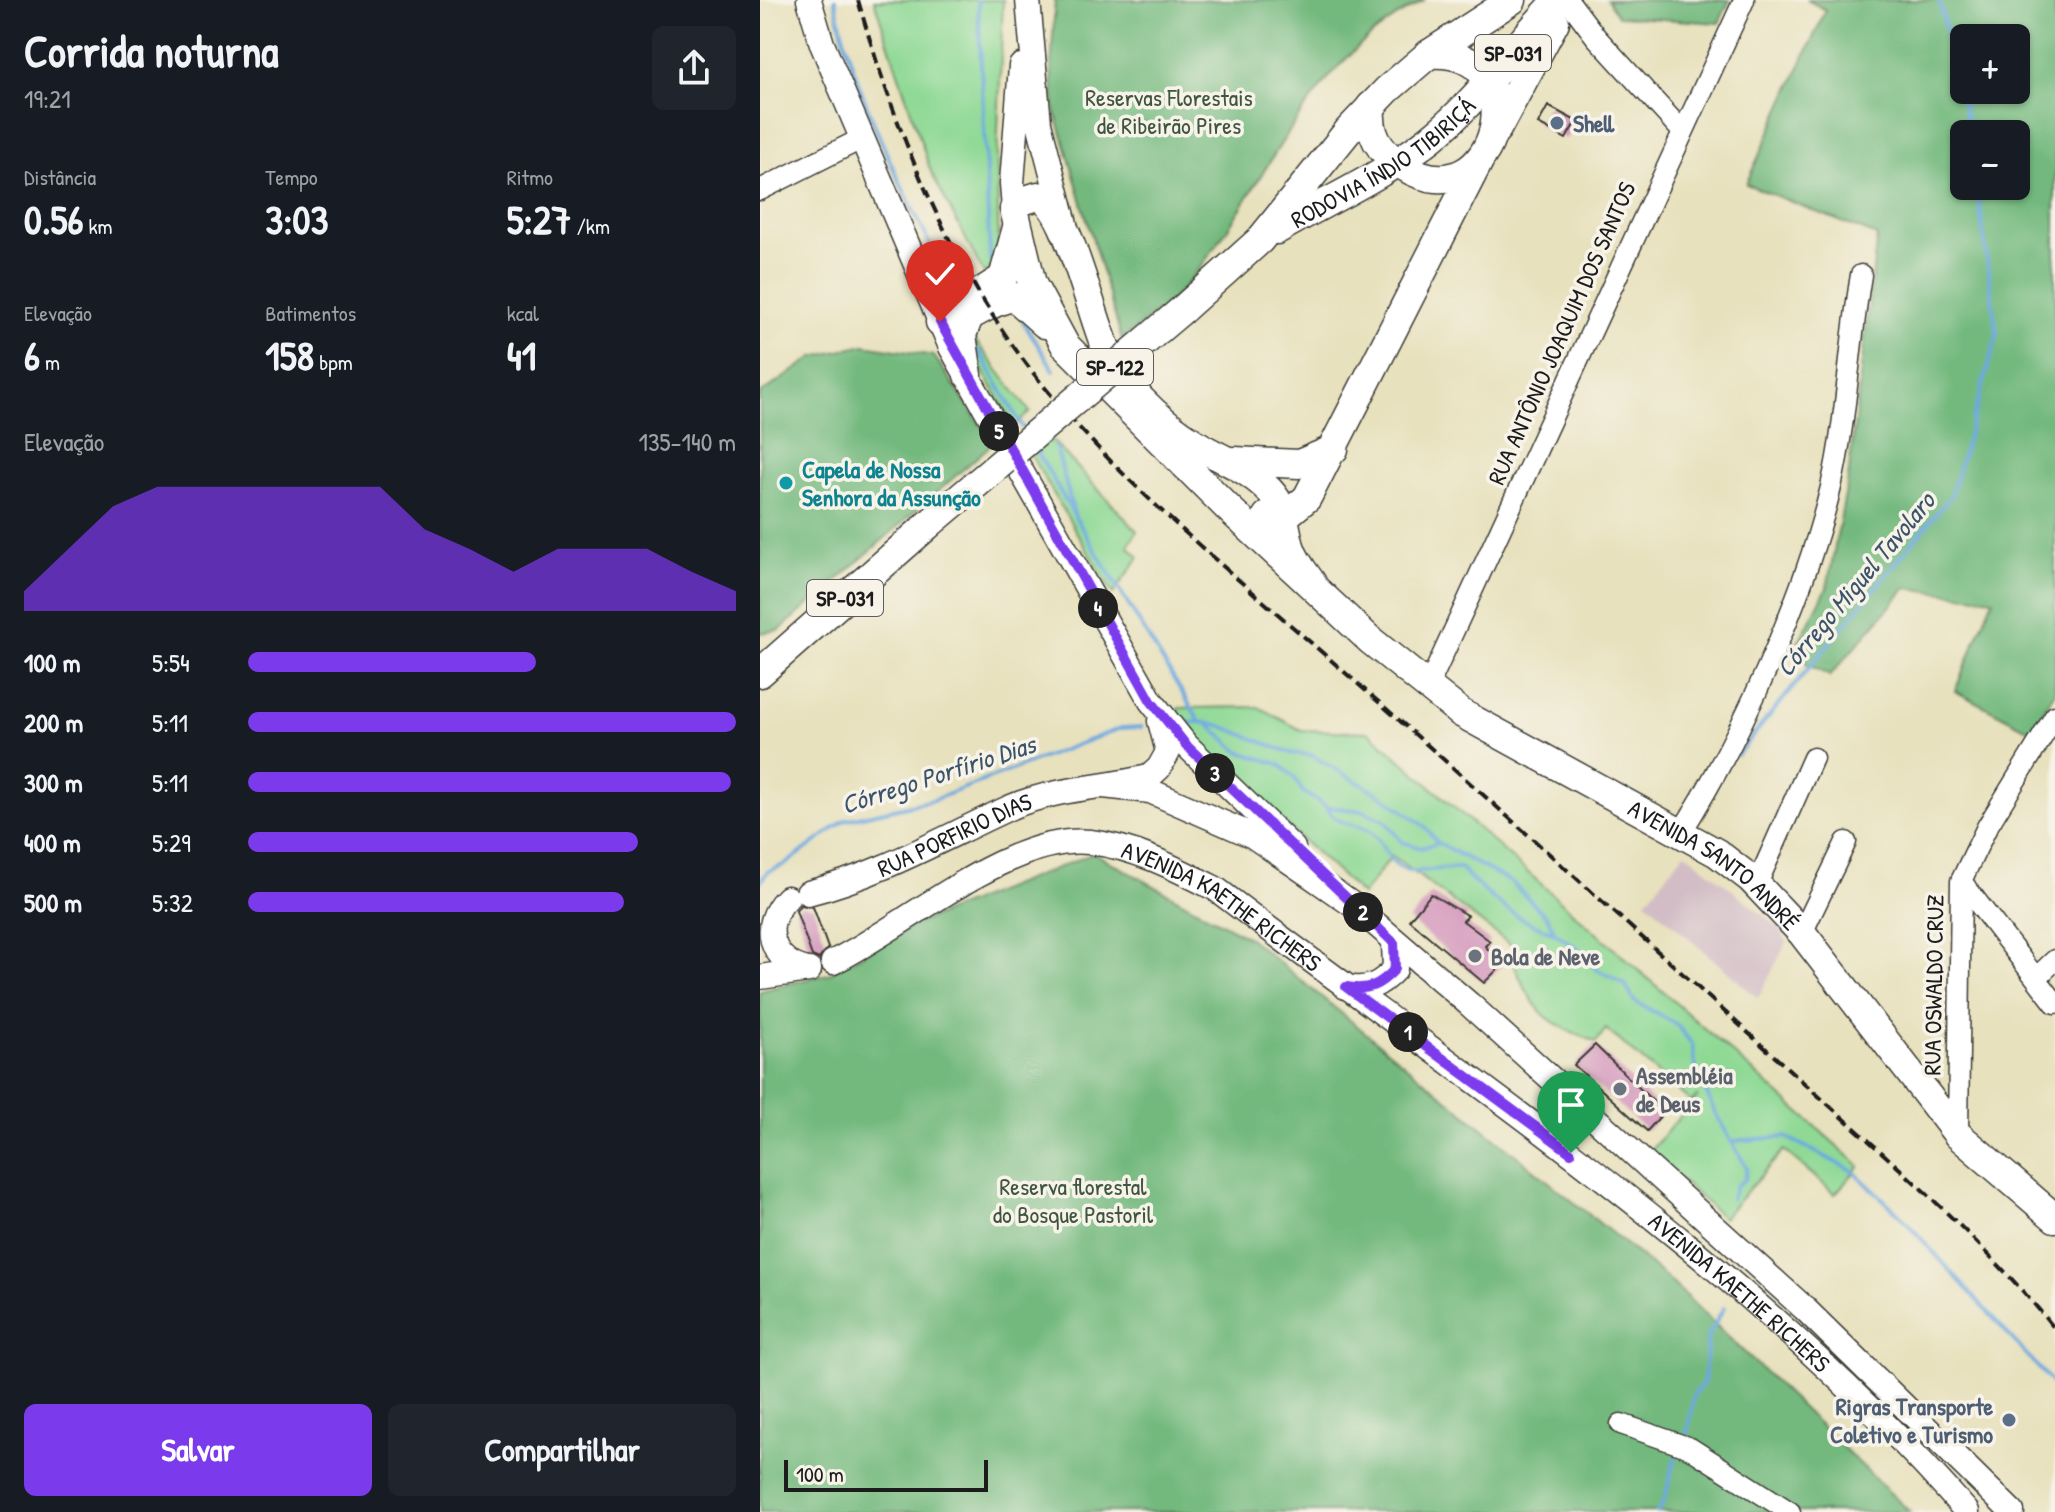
<!DOCTYPE html>
<html lang="pt">
<head>
<meta charset="utf-8">
<style>
	body { margin:0; font-family:"Patrick Hand",sans-serif; background:#20242c; color:#f1f3f6; height:100vh; display:flex; flex-direction:column; font-size:30px; white-space:nowrap }
	* { box-sizing:border-box; margin:0 }
	p { font-size:26px; color:#9ea1a6 }
	.icon { flex:none; width:44px; height:44px; fill:none; stroke:currentColor; stroke-width:2; stroke-linecap:round; stroke-linejoin:round }
	.map { position:relative; flex:1; overflow:hidden }
	.side { display:flex; flex-direction:column; background:#171b24; width:760px }
	.side>* { flex:none }
	.controls { position:absolute; left:1190px; top:24px; display:grid; gap:16px }
	.controls a { display:grid; place-items:center; width:80px; height:80px; border-radius:12px; background:#171b24; box-shadow:0 2px 6px #0004; font-size:40px }
	.scale { position:absolute; left:24px; bottom:20px; width:204px; box-sizing:border-box; padding-left:8px; border:4px solid #1c1c1c; border-top:0; font-size:22px; line-height:28px; white-space:nowrap; color:#1c1c1c; -webkit-text-stroke:6px #f7f3e8; paint-order:stroke }
	.pin { position:absolute; display:grid; place-items:center; width:68px; height:68px; color:#fff; margin:-82px -34px; border-radius:50% 50% 50% 0; rotate:-45deg; box-shadow:0 0 8px #0007 }
	.pin .icon { rotate:45deg }
	.km { position:absolute; width:40px; height:40px; margin:-20px; border-radius:50%; background:#222; color:#fff; font-size:22px; line-height:40px; text-align:center }
	.round { display:grid; place-items:center; flex:none; width:84px; height:84px; border-radius:12px; background:#20242c }
	.overview { display:flex; align-items:center; justify-content:space-between; height:136px; padding:0 24px }
	h1 { font-size:44px; font-weight:700; line-height:60px }
	.stats { display:grid; grid-template-columns:repeat(3,1fr); gap:12px; height:136px; padding:8px 24px }
	.stats div { display:grid; align-content:center }
	.stats b { font-size:40px; font-weight:700 }
	.stats small { font-size:22px; font-weight:400 }
	.stats p { font-size:22px }
	.chart { height:224px; padding:16px 24px }
	.chart p { display:flex; justify-content:space-between }
	.chart svg { width:100%; height:144px; margin-top:8px; fill:#7c3aed; opacity:.7 }
	.cta { display:flex; gap:16px; margin-top:auto; padding:16px 24px }
	.cta a { flex:1; height:92px; border-radius:12px; background:#7c3aed; color:#fff; font-size:32px; font-weight:700; line-height:92px; text-align:center }
	.cta a+a { background:#20242c; color:#f1f3f6 }
	ul { padding:0 24px; list-style:none; font-size:26px }
	li { display:grid; grid-template-columns:128px 96px 1fr; align-items:center; height:60px }
	li i { height:20px; border-radius:10px; background:#7c3aed }
	main { display:flex; flex:1; min-height:0 }
	.map>svg:first-child { display:block }
</style>
</head>
<body>
<main>
<section class="side">
<div class="overview"><div><h1>Corrida noturna</h1><p>19:21</p></div><a class="round"><svg class="icon" aria-label="share" viewBox="0 0 24 24"><path d="M12 15V3M7 8l5-5 5 5M5 13v7h14v-7"/></svg></a></div>
<div class="stats">
<div><p>Distância</p><b>0.56<small> km</small></b></div>
<div><p>Tempo</p><b>3:03</b></div>
<div><p>Ritmo</p><b>5:27<small> /km</small></b></div>
</div>
<div class="stats">
<div><p>Elevação</p><b>6<small> m</small></b></div>
<div><p>Batimentos</p><b>158<small> bpm</small></b></div>
<div><p>kcal</p><b>41</b></div>
</div>
<div class="chart"><p><span>Elevação</span>135–140 m</p>
<svg viewBox="0 0 160 44" preserveAspectRatio="none"><path d="M0 44V38L10 25L20 12L30 6L40 6L50 6L60 6L70 6L80 6L90 19L100 25L110 32L120 25L130 25L140 25L150 32L160 38V44z"/></svg>
</div>
<ul>
<li><b>100 m</b>5:54<i style="width:59%"></i></li>
<li><b>200 m</b>5:11<i style="width:100%"></i></li>
<li><b>300 m</b>5:11<i style="width:99%"></i></li>
<li><b>400 m</b>5:29<i style="width:80%"></i></li>
<li><b>500 m</b>5:32<i style="width:77%"></i></li>
</ul>
<div class="cta"><a>Salvar</a><a>Compartilhar</a></div>
</section>
<div class="map">
<svg width="1295" height="1512" viewBox="0 0 1295 1512">
	<rect width="100%" height="100%" fill="#f7f3e8"/>
	<filter id="ink" filterUnits="userSpaceOnUse"><feTurbulence type="fractalNoise" baseFrequency=".0125" numOctaves="2"/><feDisplacementMap in="SourceGraphic" scale="16" xChannelSelector="R" yChannelSelector="G"/><feConvolveMatrix kernelMatrix="1 2 1 2 8 2 1 2 1" color-interpolation-filters="sRGB"/></filter>
	<filter id="wash" filterUnits="userSpaceOnUse"><feTurbulence type="fractalNoise" baseFrequency=".006" numOctaves="4" result="noise"/><feDisplacementMap in="SourceGraphic" scale="32" xChannelSelector="R" yChannelSelector="G"/><feGaussianBlur stdDeviation="1.8" result="paint"/><feColorMatrix in="noise" values="0 0 0 0 0 0 0 0 0 0 0 0 0 0 0 0 0 1.4 0 .05"/><feComposite in="paint" operator="in"/></filter>
	<g filter="url(#wash)">
		<rect width="100%" height="100%" fill="#e8e1bd"/>
		<path fill="#d2bdc6" d="M925,852L1018,927L1027,942L998,998L886,901Z"/>
		<path fill="#8fd995" stroke="#567a58" stroke-width="2" d="M114,0H243L237,157L239,256L225,276L171,172Z
			M215,340L270,412L254,426L217,361Z
			M290,438L377,531L368,546L379,557L353,594L270,454Z
			M498,707L541,730L609,732L1100,1166L1075,1194L1024,1150L963,1218L889,1152L938,1096L931,1102L846,1029L836,1042C780,1019 778,1016 752,961L759,951L632,856L602,895L449,754L416,713L419,708Z"/>
		<path fill="#73b97e" stroke="#486a4d" stroke-width="2" fill-rule="evenodd" d="M295,0H665C544,62 511,181 431,279C413,302 385,321 362,340L295,110L291,69Z
			M847,0H970L959,23L858,16Z
			M1047,0H1295V692L1271,731L1195,691L1233,599L1146,588L1070,676L1031,656L1067,588L1088,479L1117,236L986,184L1066,10ZM1256,38V90H1204V38ZM1256,134V186H1204V134Z
			M104,345L174,356L233,443L20,630L0,633V394L54,357Z
			M334,853L489,938L907,1278L1150,1512H0V991L68,974L156,924Z"/>
		<g fill="none" stroke-linecap="round" stroke-linejoin="round">
			<path stroke="#6ca9de" stroke-width="4" d="M75,0C93,94 149,205 194,290
				M218,0L230,260
				M1179,0L1210,134
				M263,322L294,370
				M219,351L263,428
				M296,447L315,517L440,722L459,725L530,753L551,755L624,797L664,826L678,843L751,882L788,918L795,933L819,949L836,969L865,984L874,1001L916,1024L932,1044L935,1065L954,1111L987,1168L985,1179L976,1186L971,1199
				M276,450L314,515
				M426,723L440,722
				M449,725L480,752L519,764L534,777L543,792L567,807L604,811L625,821L642,842L661,848L678,843
				M977,755L1191,496L1237,335L1217,186
				M567,807C576,829 600,821 614,835C626,847 630,867 649,871C656,873 686,867 700,868C730,898 753,919 795,933
				M0,882L7,872L26,864L85,820L173,800L361,728L382,727
				M971,1141L1026,1137L1093,1171L1138,1213L1295,1386
				M926,1438L934,1394L944,1382L948,1336L964,1308
				M897,1512C911,1494 906,1478 916,1458"/>
		</g>
		<g id="blocks">
			<path fill="#d291b9" d="M788,106L816,121L806,139L778,124Z
				M671,894L708,916L703,921L730,941L725,946L742,965L724,983L649,920Z
				M40,905L53,907L68,948L59,959L52,956L36,911Z
				M835,1045L904,1112L887,1131L814,1065Z"/>
		</g>
	</g>
	<g filter="url(#ink)">
		<use href="#blocks" fill-opacity="0" stroke="#3b3a34" stroke-width="2"/>
		<g fill="none" stroke-linecap="round" stroke-linejoin="round">
			<g stroke="#3b3a34" stroke-width="23">
				<path id="minor" d="M808,0L836,37L921,130
					M0,190L101,139
					M667,689L984,0
					M920,834C980,740 1045,595 1071,487C1087,418 1089,346 1101,275
					M1201,881L1295,1003
					M997,884L1053,758
					M1042,933L1086,842
					M1276,978L1295,960
					M1198,1135L1201,881L1227,827L1295,716
					M861,1424L930,1448L1030,1512"/>
			</g>
			<g stroke="#3b3a34" stroke-width="27">
				<g id="major">
					<path d="M49,0L62,44L191,347L391,701L426,745L533,848"/>
					<path d="M268,0L279,123L305,224"/>
					<path d="M254,209L252,183L261,66"/>
					<path d="M343,786L390,791L493,836L596,907L709,1004L1044,1308L1252,1512"/>
					<path id="s1" d="M48,893C122,874 183,838 251,807C296,788 343,788 389,777L399,768L408,752L400,721"/>
					<path d="M27,898C0,925 10,961 47,970"/>
					<path id="s2" d="M73,962C145,927 250,833 330,842C375,847 417,869 456,889C715,1086 991,1265 1207,1512"/>
					<path d="M0,977L49,970"/>
					<path d="M586,987C609,991 620,985 635,969L634,943"/>
				</g>
			</g>
			<g stroke="#3b3a34" stroke-width="31">
				<g id="highway">
					<path d="M611,106C609,135 618,151 643,166C739,226 780,46 669,54"/>
					<path d="M737,129L795,22"/>
					<path id="s3" d="M517,230C568,200 623,176 670,139C719,100 755,46 798,0"/>
					<path d="M170,292L194,308"/>
					<path d="M208,300L243,278L256,231"/>
					<path d="M422,310L500,240L588,131L627,90L669,54L752,0"/>
					<path d="M180,322C213,323 226,300 255,297L285,324"/>
					<path d="M208,375L202,335L208,319"/>
					<path d="M474,461L539,464L574,449"/>
					<path d="M507,516H525L547,498L720,159"/>
					<path id="s4" d="M552,583C544,572 534,560 530,546C524,525 526,508 509,490C492,472 471,463 448,451C410,430 373,398 351,360C333,327 309,204 278,196L259,202L254,209L272,284L305,345L468,508L610,640L701,713L957,853L991,879L1042,933L1198,1135L1295,1218"/>
					<path d="M0,673L169,524"/>
				</g>
			</g>
			<use href="#minor" stroke="#fff" stroke-width="20"/>
			<use href="#major" stroke="#fff" stroke-width="24"/>
			<use href="#highway" stroke="#fff" stroke-width="28"/>
			<path stroke="#1c1c1c" stroke-width="4" stroke-dasharray="12 6" stroke-linecap="butt" d="M98,0C137,136 192,273 282,384C364,486 467,569 565,655C716,787 865,922 1014,1056C1110,1143 1213,1228 1295,1329"/>
			<g stroke="#3b3a34" stroke-width="31" stroke-linecap="butt">
				<path id="highway-bridge" d="M169,524L422,310"/>
			</g>
			<use href="#highway-bridge" stroke="#fff" stroke-width="28"/>
		</g>
	</g>
	<g fill="none" stroke-linecap="round" stroke-linejoin="round" filter="url(#ink)">
		<g stroke="#fff" stroke-width="16">
			<path id="route" d="M180,322L391,701L426,745L634,943L635,969C620,985 609,991 586,987L811,1153"/>
		</g>
		<use href="#route" stroke="#7c3aed" stroke-width="10"/>
	</g>
	<g fill="#5c6f8a" stroke="#f7f3e8" stroke-width="3">
		<circle cx="797" cy="123" r="8"/>
		<circle cx="1249" cy="1420" r="8"/>
	</g>
	<circle fill="#0f9aa8" stroke="#f7f3e8" stroke-width="3" cx="26" cy="483" r="8"/>
	<g fill="#6b7280" stroke="#f7f3e8" stroke-width="3">
		<circle cx="715" cy="956" r="8"/>
		<circle cx="860" cy="1089" r="8"/>
	</g>
	<g text-anchor="middle" dominant-baseline="central" stroke-width="7" stroke-linejoin="round" paint-order="stroke">
		<g fill="#f7f3e8" stroke="#5e5c59" stroke-width="2">
			<rect x="715" y="35" width="76" height="36" rx="6"/>
			<rect x="317" y="349" width="76" height="36" rx="6"/>
			<rect x="47" y="580" width="76" height="36" rx="6"/>
		</g>
		<g font-size="22" font-weight="bold" fill="#1c1c1c">
			<text x="753" y="53">SP-031</text>
			<text x="355" y="367">SP-122</text>
			<text x="85" y="598">SP-031</text>
		</g>
		<g font-size="24" fill="#3e5540" stroke="#f7f3e8">
			<text x="409" y="97">Reservas Florestais<tspan x="409" dy="28">de Ribeirão Pires</tspan></text>
			<text x="313" y="1186">Reserva florestal<tspan x="313" dy="28">do Bosque Pastoril</tspan></text>
		</g>
		<g font-size="24" font-weight="bold" fill="#4e5e75" stroke="#f7f3e8" text-anchor="start">
			<text x="813" y="123">Shell</text>
			<text x="1233" y="1406" text-anchor="end">Rigras Transporte<tspan x="1233" dy="28">Coletivo e Turismo</tspan></text>
		</g>
		<g font-size="24" fill="#1c1c1c" stroke="#f7f3e8">
			<text stroke="none"><textPath href="#s3" startOffset="126">RODOVIA ÍNDIO TIBIRIÇÁ</textPath></text>
			<text transform="translate(801 333) rotate(-66)">RUA ANTÔNIO JOAQUIM DOS SANTOS</text>
			<text stroke="none"><textPath href="#s1" startOffset="158">RUA PORFIRIO DIAS</textPath></text>
			<text stroke="none"><textPath href="#s4" startOffset="1506">AVENIDA SANTO ANDRÉ</textPath></text>
			<text stroke="none"><textPath href="#s2" startOffset="436">AVENIDA KAETHE RICHERS</textPath></text>
			<text transform="translate(1173 985) rotate(-89)">RUA OSWALDO CRUZ</text>
			<text stroke="none"><textPath href="#s2" startOffset="1084">AVENIDA KAETHE RICHERS</textPath></text>
		</g>
		<g font-size="24" font-weight="bold" fill="#0d838f" stroke="#f7f3e8" text-anchor="start">
			<text x="42" y="469">Capela de Nossa<tspan x="42" dy="28">Senhora da Assunção</tspan></text>
		</g>
		<g font-size="24" font-weight="bold" fill="#5b616d" stroke="#f7f3e8" text-anchor="start">
			<text x="731" y="956">Bola de Neve</text>
			<text x="876" y="1075">Assembléia<tspan x="876" dy="28">de Deus</tspan></text>
		</g>
		<g font-size="26" font-style="italic" fill="#3c546a" stroke="#f7f3e8">
			<text transform="translate(1095 584) rotate(-50)">Córrego Miguel Tavolaro</text>
			<text transform="translate(178 774) rotate(-18)">Córrego Porfírio Dias</text>
		</g>
	</g>
</svg>
<div class="controls">
<a>+</a>
<a>−</a>
</div>
<div class="scale">100 m</div>
<div class="pin" style="left:811px;top:1153px;background:#1e9e55"><svg class="icon" aria-label="arrive" viewBox="0 0 24 24"><path d="M6 21V4h12l-3 4 3 4H6"/></svg></div>
<div class="pin" style="left:180px;top:322px;background:#d93025"><svg class="icon" aria-label="check" viewBox="0 0 24 24"><path d="M5 12l5 5 9-10"/></svg></div>
<b class="km" style="left:648px;top:1032px">1</b>
<b class="km" style="left:603px;top:912px">2</b>
<b class="km" style="left:455px;top:773px">3</b>
<b class="km" style="left:338px;top:608px">4</b>
<b class="km" style="left:239px;top:431px">5</b>
</div>
</main>
</body>
</html>
